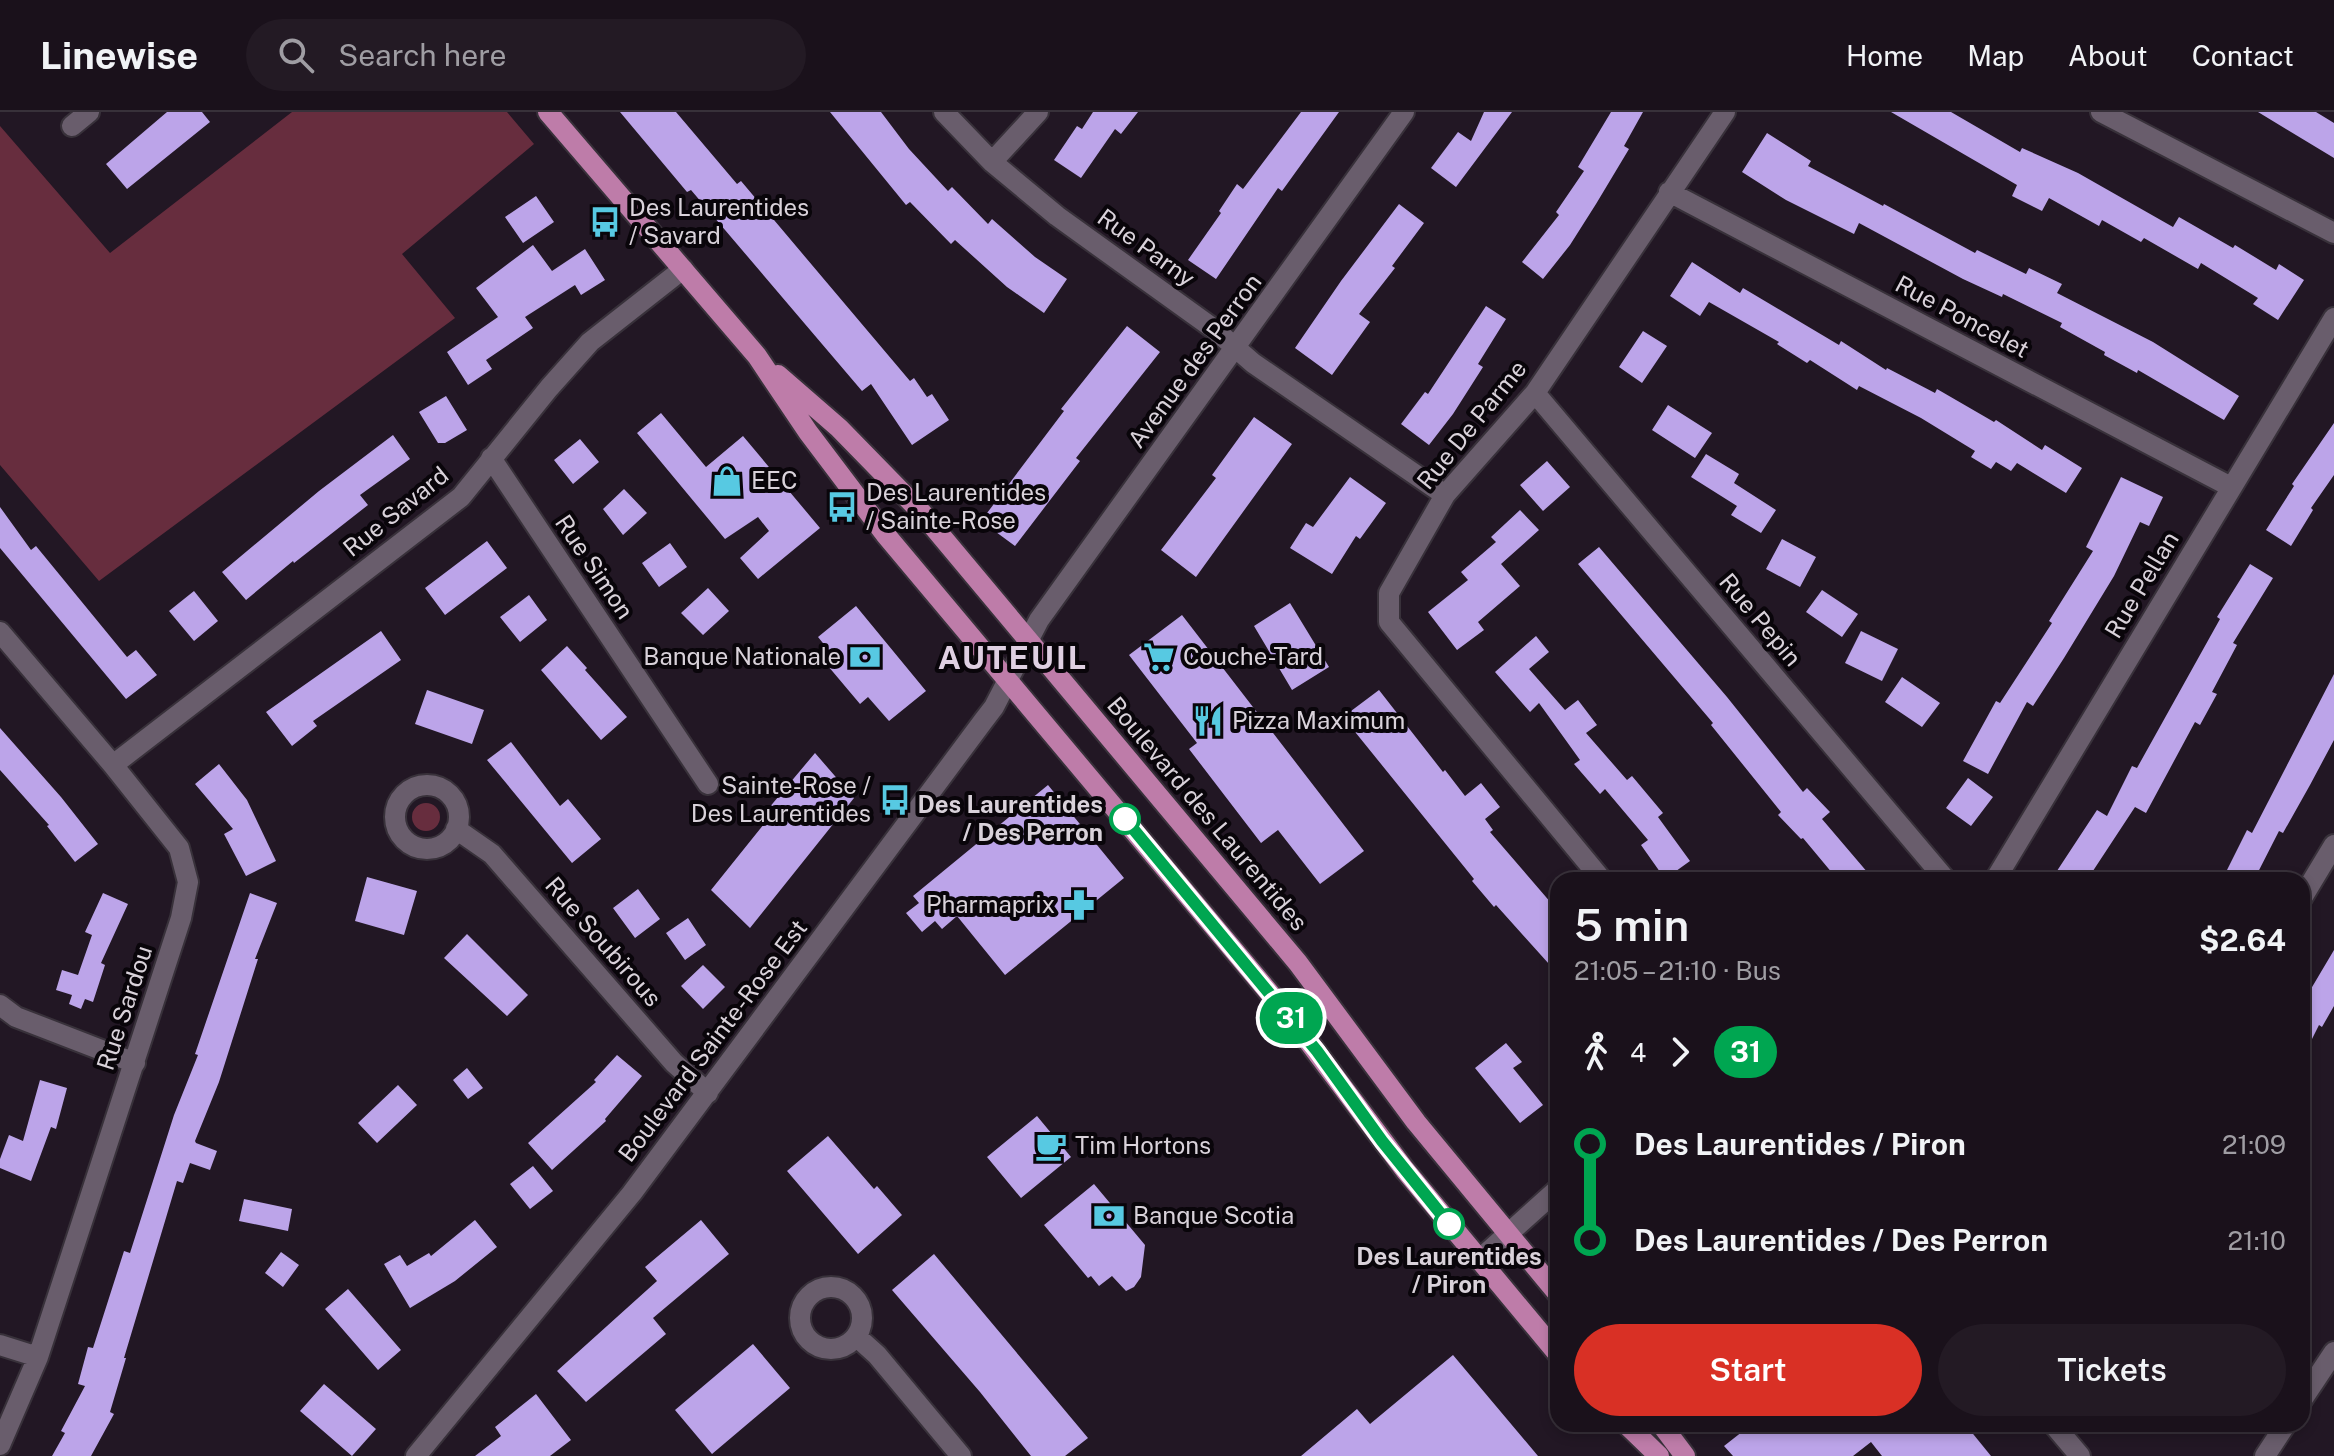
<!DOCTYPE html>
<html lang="en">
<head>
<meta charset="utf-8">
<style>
  body { margin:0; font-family:"Public Sans",sans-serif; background:#231a24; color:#f1f3f6; height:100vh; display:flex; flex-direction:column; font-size:30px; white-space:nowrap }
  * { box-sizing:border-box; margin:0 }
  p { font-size:26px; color:#9f9da3 }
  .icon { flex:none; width:44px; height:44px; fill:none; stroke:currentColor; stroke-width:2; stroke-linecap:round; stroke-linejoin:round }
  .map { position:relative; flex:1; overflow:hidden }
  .side { position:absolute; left:1550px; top:760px; width:760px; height:560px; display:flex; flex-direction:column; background:#1a111b; border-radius:24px; box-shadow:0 4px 12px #0003,0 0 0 2px #38313a }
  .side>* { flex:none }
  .badge { padding:0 16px; border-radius:26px; font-size:28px; line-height:52px }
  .map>.badge { position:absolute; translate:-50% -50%; box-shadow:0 0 0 4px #fff }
  .legs { display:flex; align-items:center; gap:12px; height:88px; padding:0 24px; font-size:26px }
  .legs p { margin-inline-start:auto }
  .headline { display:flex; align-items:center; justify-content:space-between; height:136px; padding:0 24px }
  h1 { font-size:44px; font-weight:600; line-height:60px }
  .button { display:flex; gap:16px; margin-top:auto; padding:16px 24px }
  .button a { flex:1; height:92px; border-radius:48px; background:#d93025; color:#fff; font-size:32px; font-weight:600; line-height:92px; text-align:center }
  .button a+a { background:#231a24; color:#f1f3f6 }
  ul { padding:0 24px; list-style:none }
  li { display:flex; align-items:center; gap:28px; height:96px; font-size:30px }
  li i { display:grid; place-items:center; width:12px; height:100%; margin:0 10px; background:currentColor }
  li i::after { content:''; width:20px; height:20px; margin:-10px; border:6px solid; border-radius:50%; background:#1a111b }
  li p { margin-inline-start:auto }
  li:first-child i { background:linear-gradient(#0000 50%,currentColor 0) }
  li:last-child i { background:linear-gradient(currentColor 50%,#0000 0) }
  header { display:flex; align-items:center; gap:48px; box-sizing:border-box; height:112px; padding:0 40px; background:#1a111b; border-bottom:2px solid #38313a }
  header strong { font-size:38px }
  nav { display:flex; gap:44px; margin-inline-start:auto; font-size:28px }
  .search { width:560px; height:72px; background:#231a24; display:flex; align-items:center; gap:20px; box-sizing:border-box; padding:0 28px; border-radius:44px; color:#9f9da3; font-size:30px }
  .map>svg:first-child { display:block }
</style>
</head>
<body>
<header>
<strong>Linewise</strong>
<div class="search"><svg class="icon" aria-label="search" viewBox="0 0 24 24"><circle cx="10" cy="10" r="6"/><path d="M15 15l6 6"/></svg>Search here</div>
<nav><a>Home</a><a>Map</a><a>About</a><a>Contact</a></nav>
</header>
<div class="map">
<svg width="2334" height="1344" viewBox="0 0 2334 1344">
  <rect width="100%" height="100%" fill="#221724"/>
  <path fill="#672d3e" d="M292,0H507L534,32L402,142L455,206L99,469L0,353V14L110,141Z
    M412 705a14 14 0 1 1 28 0a14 14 0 1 1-28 0Z"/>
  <path fill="#bca4e9" d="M167,0H202L210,10L127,77L106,52Z
    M620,0H676L737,72L741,69L910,269L914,266L927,285L932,282L949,308L912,333L871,272L862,279L691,78L687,80Z
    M830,0H881L909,37L948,79L952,75L988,112L992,107L1035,145L1067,167L1044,201L1007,175L955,128L951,132L910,90L906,93Z
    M1093,0H1138L1121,22L1115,17L1081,66L1054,48L1077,14L1082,17Z
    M1301,0H1339L1282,79L1278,76L1216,167L1188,148L1221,101L1219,99L1237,72L1243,77Z
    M1484,0H1512L1456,75L1431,56L1458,20L1471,29Z
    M1611,0H1643L1624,34L1629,37L1596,92L1570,133L1543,167L1522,150L1559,103L1556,100L1584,59L1578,55Z
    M1891,0H1951L2020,40L2022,36L2078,61L2173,115L2179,105L2233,136L2235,133L2276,158L2279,152L2304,168L2278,208L2253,192L2258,186L2201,151L2198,157L2144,126L2141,130L2102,108L2099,114L2049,86L2042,99L2012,84L2017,73Z
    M2258,0H2316L2334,11V46Z
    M1767,21L1811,49L1808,54L1883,94L1884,92L1975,141L1977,138L2026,162L2029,156L2062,172L2057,181L2153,230L2239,284L2224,308L2138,258L2137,261L2104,243L2105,240L2060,215L2062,211L2003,182L2002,185L1963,167L1859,111L1854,122L1786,88L1742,60Z
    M536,84L554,110L523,131L505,105Z
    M1399,92L1424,111L1392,154L1395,156L1359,202L1370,210L1332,263L1295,236L1341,169Z
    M533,133L552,159L585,137L605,168L581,183L575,173L525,205L533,216L486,248L492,257L468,273L447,240L498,205L476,176Z
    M1692,150L1740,181L1743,176L1839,233L1841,229L1886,258L1887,256L1935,281L1937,277L1994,310L1996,308L2042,338L2045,333L2082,356L2066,381L2017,351L2011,359L1996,350L1991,357L1971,345L1975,339L1921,306L1859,274L1857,278L1810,248L1807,251L1777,232L1779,230L1709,190L1700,204L1670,184Z
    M1486,194L1506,207L1478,252L1483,255L1453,302L1429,333L1401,312L1425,280L1428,282Z
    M1127,214L1160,240L1076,346L1080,349L1015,434L981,409L1064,299L1061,297Z
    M1643,219L1667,234L1642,271L1619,255Z
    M446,284L467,318L445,331H438L419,300Z
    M1668,293L1712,321L1695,346L1652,318Z
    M661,301L706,355L743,324L820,416L758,467L740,446L769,419L758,405L725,427L637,321Z
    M1254,305L1292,332L1196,465L1161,438L1216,366L1212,363Z
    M2334,311V363L2311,396L2313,398L2291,434L2266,418L2294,374L2292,372Z
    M393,323L410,347L360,383L368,393L294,451L293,449L246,488L222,460L319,379Z
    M580,327L599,350L573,372L554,348Z
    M1706,342L1739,362L1734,371L1776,398L1761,421L1731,403L1737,394L1691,365Z
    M1547,349L1570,375L1543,399L1520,373Z
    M1350,365L1386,391L1360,427L1356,424L1332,462L1290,436L1306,411L1313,415Z
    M2121,365L2163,385L2149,414L2140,410L2114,464L2064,546L2033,594L2027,590L1988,662L1963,649L1996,589L2000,591L2052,511L2049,509L2093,439L2086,435Z
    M624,377L647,401L623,423L603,397Z
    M0,395L31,438L36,434L127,545L136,538L157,563L126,587L0,436Z
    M1520,398L1539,418L1501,452L1520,474L1478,510L1484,518L1457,538L1428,500L1468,468L1461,460L1496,430L1491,425Z
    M1782,427L1816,445L1800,475L1766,457Z
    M487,429L507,456L445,503L425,476Z
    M670,431L687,455L659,475L642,451Z
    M1599,435L1727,585L1803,680L1807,676L1830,700L1822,707L1874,768H1838L1803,726L1801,727L1778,703L1781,700L1711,613L1713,611L1578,452Z
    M2250,452L2273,466L2233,531L2237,533L2212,580L2217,582L2200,613L2195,610L2146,701L2135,695L2087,768H2051L2097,698L2107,704L2132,654L2137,656L2220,507L2217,505Z
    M708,476L729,499L703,523L681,501Z
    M1822,478L1858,502L1842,525L1806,500Z
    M194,479L218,509L194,529L169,499Z
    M529,483L547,508L520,530L500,505Z
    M1290,491L1329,555L1292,578L1254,514Z
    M856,494L926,579L889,609L868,585L860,592L828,554L836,547L818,525Z
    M1182,503L1364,739L1320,772L1278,718L1261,731L1189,637L1197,631L1129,543Z
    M381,519L401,548L313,609L317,614L292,634L266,600Z
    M1861,519L1898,537L1882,569L1845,551Z
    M1536,524L1549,540L1529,557L1565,598L1578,588L1597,613L1586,621L1627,668L1632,664L1663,701L1658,705L1690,749L1665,767L1641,733L1648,728L1605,677L1600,682L1574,652L1580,648L1539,591L1530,600L1495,560Z
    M567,534L587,556L585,558L627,605L601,628L541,558Z
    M2334,562V628L2310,673L2283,721L2279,719L2254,768H2222L2247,718L2252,721Z
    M1902,565L1940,591L1922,615L1885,590Z
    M427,578L484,598L472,632L415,612Z
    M1379,578L1443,660L1445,658L1465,684L1481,671L1500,695L1485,707L1493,718L1490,720L1558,799V862L1496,793L1494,795L1472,769L1474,767L1343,605Z
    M0,616L61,685L98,732L75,750L47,714L49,713L0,658Z
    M511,630L560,694L568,687L601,727L572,751L487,648Z
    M815,641L854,686L750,816L711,778L768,707L763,703Z
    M219,652L247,688L276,749L246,764L224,722L233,717L195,672Z
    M1968,666L1993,685L1971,714L1946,696Z
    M1048,673L1124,766L1005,863L957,804L942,817L935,809L922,820L906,801L919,791L913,784Z
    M367,765L417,779L404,823L355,809Z
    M638,777L660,807L635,826L613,796Z
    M103,781L128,792L101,851L105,853L93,890L85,887L81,897L69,892L72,883L56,878L62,858L78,863L92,823L85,820Z
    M250,781L277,791L255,847H258L219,970L195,1029L196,1031L217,1039L210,1058L190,1051L183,1071L177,1069L124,1246H126L110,1300L114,1302L91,1344H52L65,1321L61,1319L85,1274L78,1272L88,1235L93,1236L124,1139L130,1141L174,1003L198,943L195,942Z
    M688,806L706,833L685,848L666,821Z
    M467,822L528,883L507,904L444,846Z
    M2334,838V894L2322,915L2319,913L2302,947V892Z
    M703,853L725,875L703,897L681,874Z
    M1506,931L1522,950L1513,956L1543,993L1520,1011L1475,956Z
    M617,943L642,964L605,1007L606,1009L552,1058L528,1031L596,970L594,968Z
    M467,956L483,976L468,987L453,968Z
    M40,968L67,976L56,1017L51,1015L31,1069L0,1056V1047L9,1023L23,1029Z
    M398,973L417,993L377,1031L358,1011Z
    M1037,1004L1071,1045L1021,1086L987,1045Z
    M828,1024L874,1077L877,1074L902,1103L858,1142L787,1059Z
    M533,1054L553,1079L530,1097L510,1072Z
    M1094,1072L1145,1133L1141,1165L1134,1175L1126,1179L1112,1164L1099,1174L1091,1164L1088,1166L1044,1113Z
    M244,1087L292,1097L288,1119L239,1109Z
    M475,1108L497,1135L455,1169L410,1196L384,1152L400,1143L407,1154L429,1141L431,1144Z
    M701,1108L729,1142L653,1206L666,1222L586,1290L557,1259L657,1169L645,1155Z
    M281,1140L299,1153L283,1175L265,1161Z
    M934,1142L1088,1326L1065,1344H1031L980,1280L892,1178Z
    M348,1177L401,1238L378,1258L325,1197Z
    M753,1232L790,1276L712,1342L675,1298Z
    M1453,1243L1538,1344H1301L1357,1297L1370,1312Z
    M324,1272L376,1317L352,1344L300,1299Z
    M536,1282L571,1328L550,1344H475L501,1324L495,1315Z
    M1752,1312H1965L1991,1344H1882L1871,1330L1853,1344H1733L1724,1334Z"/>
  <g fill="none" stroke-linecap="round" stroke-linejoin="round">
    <defs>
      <path id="minor" d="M944,0L992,50L1057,104L1214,217L1253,251L1445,383
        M2101,0L2334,121
        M72,14L89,0
        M992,50L1038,0
        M1669,80L2231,375
        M1535,281L1946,768
        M491,346L708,672
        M0,520L113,653L179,736L188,770L181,806L38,1245L0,1333
        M113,653L461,385L549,276L590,230L683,157
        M395 705a32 32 0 1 1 64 0a32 32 0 1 1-64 0Z
        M456,717L492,742L674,951L708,981
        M1602,768L1389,510V481L1445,383L1535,281L1725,0
        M1995,768L2334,206
        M2302,786L2334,733
        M0,893L16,905L135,951
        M1479,1148L1558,1077
        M800 1206a31 31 0 1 1 62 0a31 31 0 1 1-62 0Z
        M856,1224L877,1243L961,1344
        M0,1233L38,1245
        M2302,1288L2334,1240
        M2053,1312L2080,1344
        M416,1344L632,1081L984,608L994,595L1039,508L1404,0
        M2265,1344L2286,1312"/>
      <path id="major" d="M548,0L757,244L808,320L885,422L1293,909L1405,1058L1558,1242
        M778,263L839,316L922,401L1298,851L1416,1010L1558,1182
        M1626,1312L1659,1344
        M1661,1312L1685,1344"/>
    </defs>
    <use href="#minor" stroke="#38313a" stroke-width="24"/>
    <use href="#major" stroke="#38313a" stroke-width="24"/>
    <use href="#minor" stroke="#695d6c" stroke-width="20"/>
    <use href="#major" stroke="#be7ca9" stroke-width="20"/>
  </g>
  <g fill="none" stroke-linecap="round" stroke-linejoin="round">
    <defs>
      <path id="line-1" d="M1125,707L1317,939L1382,1029L1449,1112"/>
    </defs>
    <use href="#line-1" stroke="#fff" stroke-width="18"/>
    <use href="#line-1" stroke="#00a651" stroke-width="12"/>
  </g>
  <defs>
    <symbol id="bus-bare" viewBox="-9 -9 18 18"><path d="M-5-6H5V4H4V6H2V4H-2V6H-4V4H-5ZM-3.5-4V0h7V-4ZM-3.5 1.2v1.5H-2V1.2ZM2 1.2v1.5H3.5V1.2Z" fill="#57c9e2" stroke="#09050a" stroke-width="2.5" paint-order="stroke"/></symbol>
    <symbol id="shop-bare" viewBox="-9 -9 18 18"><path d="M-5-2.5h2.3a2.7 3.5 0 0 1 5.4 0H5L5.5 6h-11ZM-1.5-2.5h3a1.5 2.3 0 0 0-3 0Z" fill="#57c9e2" stroke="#09050a" stroke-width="2.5" paint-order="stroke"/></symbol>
    <symbol id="bank-bare" viewBox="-9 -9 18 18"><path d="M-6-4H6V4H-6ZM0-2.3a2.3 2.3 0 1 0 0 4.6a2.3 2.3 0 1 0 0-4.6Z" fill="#57c9e2" stroke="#09050a" stroke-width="2.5" paint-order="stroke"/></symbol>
    <symbol id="supermarket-bare" viewBox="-9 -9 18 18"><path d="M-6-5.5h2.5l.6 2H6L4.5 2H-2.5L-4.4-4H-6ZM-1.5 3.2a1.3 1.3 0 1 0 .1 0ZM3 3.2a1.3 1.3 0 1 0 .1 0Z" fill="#57c9e2" stroke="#09050a" stroke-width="2.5" paint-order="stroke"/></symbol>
    <symbol id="restaurant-bare" viewBox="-9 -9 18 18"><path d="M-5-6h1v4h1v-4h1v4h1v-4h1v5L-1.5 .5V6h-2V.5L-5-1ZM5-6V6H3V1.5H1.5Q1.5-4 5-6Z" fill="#57c9e2" stroke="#09050a" stroke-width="2.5" paint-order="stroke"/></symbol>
    <symbol id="pharmacy-bare" viewBox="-9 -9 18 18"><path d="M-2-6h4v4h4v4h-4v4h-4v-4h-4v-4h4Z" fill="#57c9e2" stroke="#09050a" stroke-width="2.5" paint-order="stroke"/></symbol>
    <symbol id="cafe-bare" viewBox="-9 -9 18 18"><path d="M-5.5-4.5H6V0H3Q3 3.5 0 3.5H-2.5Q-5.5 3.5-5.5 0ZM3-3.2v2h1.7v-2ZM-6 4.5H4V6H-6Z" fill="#57c9e2" stroke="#09050a" stroke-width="2.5" paint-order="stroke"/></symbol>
  </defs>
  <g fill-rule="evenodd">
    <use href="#bus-bare" x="583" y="88" width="44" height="44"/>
    <use href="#shop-bare" x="705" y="347" width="44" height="44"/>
    <use href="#bus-bare" x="820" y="373" width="44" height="44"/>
    <use href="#bank-bare" x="843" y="523" width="44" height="44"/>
    <use href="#supermarket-bare" x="1137" y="523" width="44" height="44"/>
    <use href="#restaurant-bare" x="1186" y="587" width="44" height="44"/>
    <use href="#bus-bare" x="873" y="666" width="44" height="44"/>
    <use href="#pharmacy-bare" x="1057" y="771" width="44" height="44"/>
    <use href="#cafe-bare" x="1029" y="1012" width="44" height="44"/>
    <use href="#bank-bare" x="1087" y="1082" width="44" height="44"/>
  </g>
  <g fill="#fff" stroke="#00a651" stroke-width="4">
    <circle cx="1125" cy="707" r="14"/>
    <circle cx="1449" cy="1112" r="14"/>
  </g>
  <g text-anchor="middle" stroke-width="8" stroke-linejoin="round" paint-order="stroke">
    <g font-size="24" fill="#d9d2da" stroke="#09050a" text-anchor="start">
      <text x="629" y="104">Des Laurentides<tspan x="629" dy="28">/ Savard</tspan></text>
      <text x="751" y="377">EEC</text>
      <text x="866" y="389">Des Laurentides<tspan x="866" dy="28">/ Sainte-Rose</tspan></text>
      <text x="841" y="553" text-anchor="end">Banque Nationale</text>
      <text x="1183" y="553">Couche-Tard</text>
      <text x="1232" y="617">Pizza Maximum</text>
      <text x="871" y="682" text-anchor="end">Sainte-Rose /<tspan x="871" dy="28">Des Laurentides</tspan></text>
      <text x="1055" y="801" text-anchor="end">Pharmaprix</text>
      <text x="1075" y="1042">Tim Hortons</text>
      <text x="1133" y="1112">Banque Scotia</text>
    </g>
    <g font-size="24" fill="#d9d2da" stroke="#09050a">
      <text transform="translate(1146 136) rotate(36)" y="8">Rue Parny</text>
      <text transform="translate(1962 205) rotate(28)" y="8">Rue Poncelet</text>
      <text transform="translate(1195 249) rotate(-54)" y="8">Avenue des Perron</text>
      <text transform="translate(1472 313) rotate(-51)" y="8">Rue De Parme</text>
      <text transform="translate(396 400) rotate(-39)" y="8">Rue Savard</text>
      <text transform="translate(594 455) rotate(56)" y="8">Rue Simon</text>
      <text transform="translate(2142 473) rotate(-59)" y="8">Rue Pellan</text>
      <text transform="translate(1760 508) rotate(50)" y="8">Rue Pepin</text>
      <text transform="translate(1207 702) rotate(50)" y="8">Boulevard des Laurentides</text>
      <text transform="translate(603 830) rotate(49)" y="8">Rue Soubirous</text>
      <text transform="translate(125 896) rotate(-72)" y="8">Rue Sardou</text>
      <text transform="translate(713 929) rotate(-53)" y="8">Boulevard Sainte-Rose Est</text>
    </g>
    <g font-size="24" font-weight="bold" fill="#d9d2da" stroke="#09050a" text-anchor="end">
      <text x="1103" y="701">Des Laurentides<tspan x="1103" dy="28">/ Des Perron</tspan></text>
      <text x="1449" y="1153" text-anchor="middle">Des Laurentides<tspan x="1449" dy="28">/ Piron</tspan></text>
    </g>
    <g font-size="32" font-weight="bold" letter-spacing="2" fill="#dfd0e2" stroke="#09050a">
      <text x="1013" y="557">AUTEUIL</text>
    </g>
  </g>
</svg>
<b class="badge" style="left:1291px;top:906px;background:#00a651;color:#fff">31</b>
<section class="side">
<div class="headline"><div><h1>5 min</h1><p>21:05 – 21:10 · Bus</p></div><b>$2.64</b></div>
<div class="legs"><svg class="icon" aria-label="walk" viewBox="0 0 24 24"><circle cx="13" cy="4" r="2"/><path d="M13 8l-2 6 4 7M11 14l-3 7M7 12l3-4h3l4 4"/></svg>4<svg class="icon" aria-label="forward" viewBox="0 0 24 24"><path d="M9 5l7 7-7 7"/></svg><b class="badge" style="background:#00a651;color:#fff">31</b></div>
<ul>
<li><i style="color:#00a651"></i><b>Des Laurentides / Piron</b><p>21:09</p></li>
<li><i style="color:#00a651"></i><b>Des Laurentides / Des Perron</b><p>21:10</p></li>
</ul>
<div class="button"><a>Start</a><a>Tickets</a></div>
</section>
</div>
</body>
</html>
